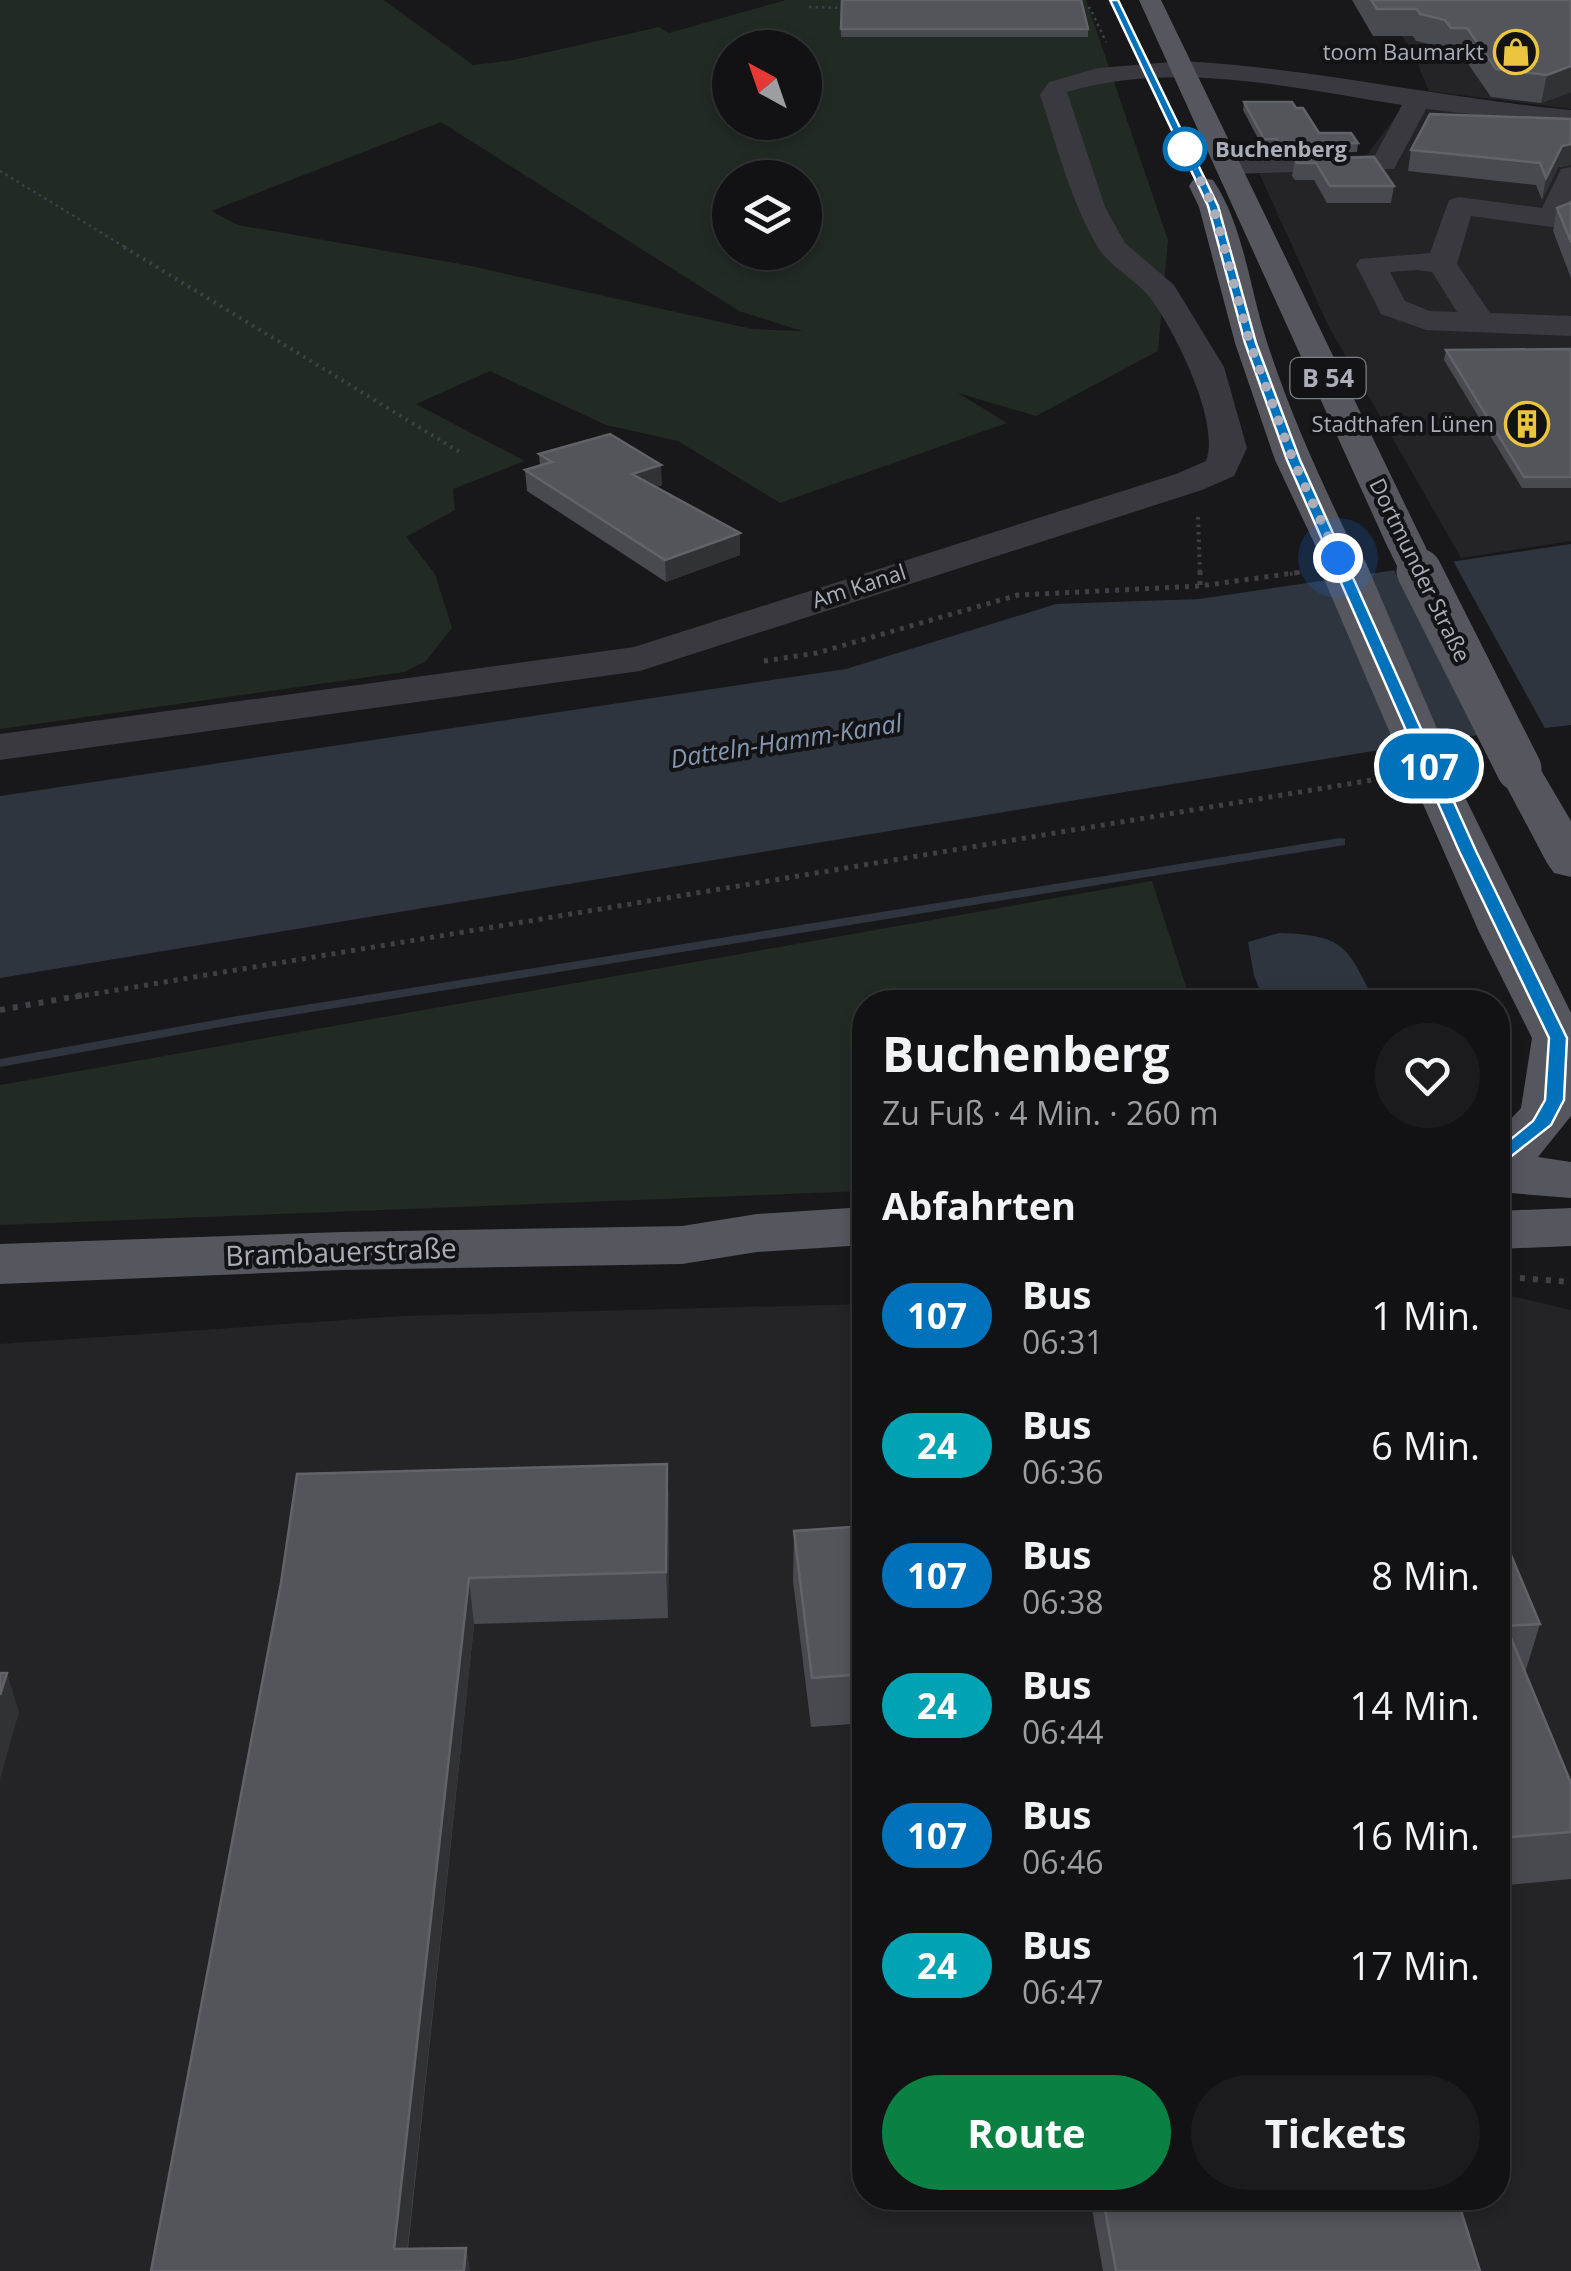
<!DOCTYPE html>
<html lang="de">
<head>
<meta charset="utf-8">
<style>
  body { margin:0; font-family:"Open Sans",sans-serif; background:#1b1b1d; color:#f1f3f6; height:100vh; display:flex; flex-direction:column; font-size:38px; white-space:nowrap }
  * { box-sizing:border-box; margin:0 }
  p { font-size:32px; color:#9c9ea0 }
  .icon { flex:none; width:55px; height:55px; fill:none; stroke:currentColor; stroke-width:2; stroke-linecap:round; stroke-linejoin:round }
  .map { position:relative; flex:1; overflow:hidden }
  .sheet { position:absolute; left:852px; top:990px; width:658px; height:1220px; display:flex; flex-direction:column; background:#121214; border-radius:40px; box-shadow:0 5px 15px #0003,0 0 0 2px #313234 }
  .sheet>* { flex:none }
  .badge { padding:0 20px; border-radius:32px; font-size:35px; line-height:65px }
  .needle { width:65px; rotate:320deg }
  .controls { position:absolute; left:712px; top:30px; display:grid; gap:20px }
  .controls a { display:grid; place-items:center; width:110px; height:110px; border-radius:50%; background:#121214; box-shadow:0 5px 15px #0003,0 0 0 2px #313234; font-size:50px }
  .you { position:absolute; width:50px; height:50px; margin:-25px; border:8px solid #fff; border-radius:50%; background:#1a73e8; box-shadow:0 0 0 15px #1a73e833 }
  .map>.badge { position:absolute; translate:-50% -50%; box-shadow:0 0 0 5px #fff }
  h2 { padding:0 30px; font-size:38px; line-height:90px }
  .round { display:grid; place-items:center; flex:none; width:105px; height:105px; border-radius:52px; background:#1b1b1d }
  .headline { display:flex; align-items:center; justify-content:space-between; height:170px; padding:0 30px }
  h1 { font-size:48px; font-weight:700; line-height:75px }
  .button { display:flex; gap:20px; margin-top:auto; padding:20px 30px }
  .button a { flex:1; height:115px; border-radius:60px; background:#0b8043; color:#fff; font-size:40px; font-weight:700; line-height:115px; text-align:center }
  .button a+a { background:#1b1b1d; color:#f1f3f6 }
  ul { padding:0; list-style:none }
  li { display:flex; align-items:center; gap:30px; height:130px; padding:0 30px }
  li div { flex:1 }
  li b { display:block; font-size:38px }
  li em { font-style:normal }
  li .badge { min-width:110px; font-weight:700; text-align:center }
  .map>svg:first-child { display:block }
</style>
</head>
<body>
<div class="map">
<svg width="1571" height="2271" viewBox="0 0 1571 2271">
  <rect width="100%" height="100%" fill="#18181a"/>
  <path fill="#242427" d="M1373,0H1571V109L1429,91L1411,48Z
    M1405,104L1571,123V541L1461,558L1328,325L1255,164H1360Z
    M1498,1293L1571,1310V2271H0V1344L402,1316L865,1304V2198H1498Z"/>
  <path fill="#222a24" fill-rule="evenodd" d="M0,0H384L473,65L513,60L659,27L669,33L786,0H1086L1168,240L1158,351L1036,416L958,393L1007,423L780,503L678,441L606,425L490,371L416,404L525,461L453,489L455,510L406,537L435,574L452,628L426,661L404,672L0,729ZM730,48H805V122H730ZM441,122L739,311L802,331L752,329L466,265L238,225L211,211ZM730,178H805V252H730Z
    M1152,881L1191,1002H865V1191L0,1225V1085Z"/>
  <path fill="#2e353e" d="M1571,544V725L1452,738L0,978V796L846,669L1056,604L1199,599Z
    M1279,933C1346,935 1347,947 1375,1002H1265L1254,976L1248,942Z"/>
  <path fill="#18181a" d="M1451,557L1547,732L1481,740L1392,566Z"/>
  <g fill="none" stroke-linecap="round" stroke-linejoin="round">
    <path fill="#2e353e" fill-rule="evenodd" d="M1340,838L1345,839V845L243,1023L0,1067V1059L243,1015Z"/>
    <path stroke="#3f4046" stroke-width="2.5" stroke-dasharray="2.5 4" stroke-linecap="butt" d="M809,7L848,8
      M1075,8H1090L1106,42
      M0,171L128,249"/>
    <path stroke="#3f4046" stroke-width="4" stroke-dasharray="2.5 5" stroke-linecap="butt" d="M124,247L463,454
      M1198,517L1200,574
      M1290,574L1301,572"/>
    <path stroke="#3f4046" stroke-width="5" stroke-dasharray="4 6" stroke-linecap="butt" d="M1200,571V586
      M764,661L817,653L1018,595L1200,586L1301,572
      M75,997L1384,778"/>
    <path stroke="#3f4046" stroke-width="6" stroke-dasharray="5 8" stroke-linecap="butt" d="M0,1010L89,994
      M1507,1277L1571,1282"/>
    <path fill="#39393f" fill-rule="evenodd" d="M1183,61C1313,68 1441,98 1571,110V126L1426,109L1394,169L1231,174L1221,172L1217,166L1221,160L1375,155L1402,105C1291,88 1179,60 1067,92L1105,207L1125,243L1174,285L1224,367L1247,448L1234,476L1202,490L640,671L0,760V734L634,647L1176,474L1206,461C1221,423 1175,331 1151,299C1136,279 1110,268 1097,246C1070,199 1057,146 1040,95L1049,82L1098,68Z
      M1571,167V208L1562,224L1552,227L1471,216L1457,264L1490,313L1571,316V336L1426,330L1381,314L1356,265L1360,259L1430,253L1449,200L1459,197L1542,208L1561,169ZM1417,270L1432,272L1457,312L1430,311L1405,301L1390,272Z"/>
    <path fill="#55565e" fill-rule="evenodd" d="M1139,0H1161L1426,548L1421,556L1407,560L1393,556L1388,548Z
      M1203,178L1213,180C1243,224 1250,289 1266,339C1290,415 1324,487 1358,558L1353,566L1339,570L1325,566L1275,460L1235,343L1199,207L1189,186L1193,180Z
      M1519,756L1535,760L1571,821V877L1554,873L1547,863L1497,769L1503,760Z
      M1435,768L1451,771L1457,781L1571,1013V1116L1538,1157L1571,1162V1198L1498,1192V1133L1521,1108L1532,1038L1479,932L1413,781L1419,771Z
      M865,1207V1245L757,1252L682,1264L341,1270L0,1284V1244L341,1232L682,1226L757,1214Z
      M1571,1208V1246L1498,1249V1211Z"/>
    <path stroke="#55565e" stroke-width="34" d="M1407,548L1420,574
      M1339,558L1346,574"/>
    <path stroke="#55565e" stroke-width="45" d="M1345,571L1435,781
      M1419,571L1519,769"/>
  </g>
  <path fill="#494a4f" d="M842,0L1088,29V37H841Z
    M1352,0H1571V92L1541,103L1491,97L1462,55H1446L1441,47L1416,41L1413,36H1373Z
    M1244,102L1296,108L1319,133L1358,143L1357,152L1280,154L1276,148H1263L1243,110Z
    M1571,119V165L1558,167L1542,200L1536,185L1408,171L1411,150Z
    M1374,157L1394,186L1391,203H1327L1314,180H1295L1292,176L1295,159Z
    M1571,201V278L1553,231L1557,208L1570,203Z
    M1571,349V488H1522L1444,360L1446,350Z
    M539,454L662,485L656,487L740,533V555L666,582L527,491L525,470L540,466Z
    M667,1464L669,1510L668,1618L474,1624L408,2249L466,2248L470,2271H151L281,1583Z
    M1498,1524L1540,1624L1525,1673L1571,1783V1879L1498,1886Z
    M865,1526V1723L811,1727L793,1581L794,1531Z
    M1090,2198H1457L1480,2271H1103Z"/>
  <path fill="#313235" d="M1571,66V92L1541,103L1547,75Z
    M1571,144V165L1558,167L1542,200L1546,178L1562,146Z
    M661,465L662,485L633,494L632,474Z
    M740,533V555L666,582L665,560Z
    M667,1464L669,1510L668,1618L666,1572Z
    M469,1578L474,1624L405,2271L394,2249Z
    M7,1673L19,1712L0,1779V1695Z
    M466,2248L470,2271H464Z"/>
  <path fill="#54555a" stroke="#626369" stroke-width="2.5" d="M842,0H1081L1088,29H841Z
    M1371,0H1571V66L1547,75L1496,69L1467,28H1451L1445,20L1420,14L1417,9H1377Z
    M1244,102H1292L1296,108H1303L1319,133H1351L1358,143L1281,146L1277,139H1264Z
    M1430,114L1571,119V144L1562,146L1546,178L1540,163L1411,150Z
    M1374,157L1394,186H1330L1316,163H1297L1295,159Z
    M1571,201V242L1557,208L1570,203Z
    M1571,349V477H1524L1446,350Z
    M610,434L661,465L632,474L740,533L665,560L525,470L552,462L539,454Z
    M667,1464L666,1572L469,1578L394,2249L466,2248L464,2271H151L281,1583L297,1474Z
    M1498,1524L1540,1624L1506,1626L1571,1783V1832L1498,1838Z
    M865,1526V1674L812,1678L794,1531Z
    M0,1673H7L0,1695Z
    M1103,2198H1457L1480,2271H1116Z"/>
  <path fill="#0072bc" stroke="#fff" stroke-width="2.5" d="M1110,0H1118L1218,206L1256,343L1300,460L1476,851L1567,1038L1564,1100L1551,1125L1504,1162H1491L1488,1158L1533,1121L1545,1100L1549,1038L1459,851L1287,460L1245,343L1208,206Z"/>
  <g fill="none" stroke-linecap="round" stroke-linejoin="round">
    <path stroke="#abaeb9" stroke-width="10" stroke-dasharray="0 18" d="M1185,149L1213,206L1250,343L1293,460L1338,558"/>
  </g>
  <defs>
    <symbol id="shop-ring" viewBox="-11 -11 22 22"><circle r="9.5" fill="#131315" stroke="#ebc53f" stroke-width="1.5"/><path d="M-5-2.5h2.3a2.7 3.5 0 0 1 5.4 0H5L5.5 6h-11ZM-1.5-2.5h3a1.5 2.3 0 0 0-3 0Z" fill="#ebc53f"/></symbol>
    <symbol id="building-ring" viewBox="-11 -11 22 22"><circle r="9.5" fill="#131315" stroke="#ebc53f" stroke-width="1.5"/><path d="M-4-6H4V6H1V3H-1V6H-4ZM-2.5-4.3h1.7v1.8h-1.7ZM.8-4.3h1.7v1.8H.8ZM-2.5-1h1.7V.8h-1.7ZM.8-1h1.7V.8H.8Z" fill="#ebc53f"/></symbol>
  </defs>
  <g fill-rule="evenodd">
    <use href="#shop-ring" x="1491" y="27" width="50" height="50"/>
    <use href="#building-ring" x="1502" y="399" width="50" height="50"/>
  </g>
  <circle fill="#fff" stroke="#0072bc" stroke-width="5" cx="1185" cy="149" r="20"/>
  <g text-anchor="middle" stroke-width="8" stroke-linejoin="round" paint-order="stroke">
    <g font-size="22" fill="#abaeb9" stroke="#131315" text-anchor="end">
      <text x="1484" y="60">toom Baumarkt</text>
      <text x="1494" y="432">Stadthafen Lünen</text>
    </g>
    <g font-size="22" font-weight="bold" fill="#abaeb9" stroke="#131315" text-anchor="start">
      <text x="1215" y="157">Buchenberg</text>
    </g>
    <g font-size="22" fill="#abaeb9" stroke="#131315">
      <text transform="translate(1420 570) rotate(64)" y="8">Dortmunder Straße</text>
      <text transform="translate(859 586) rotate(-18)" y="8">Am Kanal</text>
    </g>
    <rect fill="#131315" stroke="#7d8088" stroke-width="2.5" x="1290.5" y="358" width="75" height="40" rx="8"/>
    <g font-size="25" font-weight="bold" fill="#abaeb9">
      <text x="1328" y="387">B 54</text>
    </g>
    <g font-size="25" font-style="italic" fill="#8497b2" stroke="#131315">
      <text transform="translate(786 741) rotate(-9)" y="9">Datteln-Hamm-Kanal</text>
    </g>
    <g font-size="28" fill="#abaeb9" stroke="#131315">
      <text transform="translate(341 1252) rotate(-2)" y="10">Brambauerstraße</text>
    </g>
  </g>
</svg>
<div class="controls">
<a><svg class="needle" viewBox="-14 -14 28 28"><path d="M0-13l5 13h-10z" fill="#e53935"/><path d="M0 13l5-13h-10z" fill="#9c9ea0"/></svg></a>
<a><svg class="icon" aria-label="layers" viewBox="0 0 24 24"><path d="M12 4l9 5-9 5-9-5zM3 14l9 5 9-5"/></svg></a>
</div>
<div class="you" style="left:1338px;top:558px"></div>
<b class="badge" style="left:1429px;top:766px;background:#0072bc;color:#fff">107</b>
<section class="sheet">
<div class="headline"><div><h1>Buchenberg</h1><p>Zu Fuß · 4 Min. · 260 m</p></div><a class="round"><svg class="icon" aria-label="heart" viewBox="0 0 24 24"><path d="M12 20l-8-8c-3-5 5-10 8-4 3-6 11-1 8 4z"/></svg></a></div>
<h2>Abfahrten</h2>
<ul>
<li><span class="badge" style="background:#0072bc;color:#fff">107</span><div><b>Bus</b><p>06:31</p></div><em>1 Min.</em></li>
<li><span class="badge" style="background:#00a3b4;color:#fff">24</span><div><b>Bus</b><p>06:36</p></div><em>6 Min.</em></li>
<li><span class="badge" style="background:#0072bc;color:#fff">107</span><div><b>Bus</b><p>06:38</p></div><em>8 Min.</em></li>
<li><span class="badge" style="background:#00a3b4;color:#fff">24</span><div><b>Bus</b><p>06:44</p></div><em>14 Min.</em></li>
<li><span class="badge" style="background:#0072bc;color:#fff">107</span><div><b>Bus</b><p>06:46</p></div><em>16 Min.</em></li>
<li><span class="badge" style="background:#00a3b4;color:#fff">24</span><div><b>Bus</b><p>06:47</p></div><em>17 Min.</em></li>
</ul>
<div class="button"><a>Route</a><a>Tickets</a></div>
</section>
</div>
</body>
</html>
